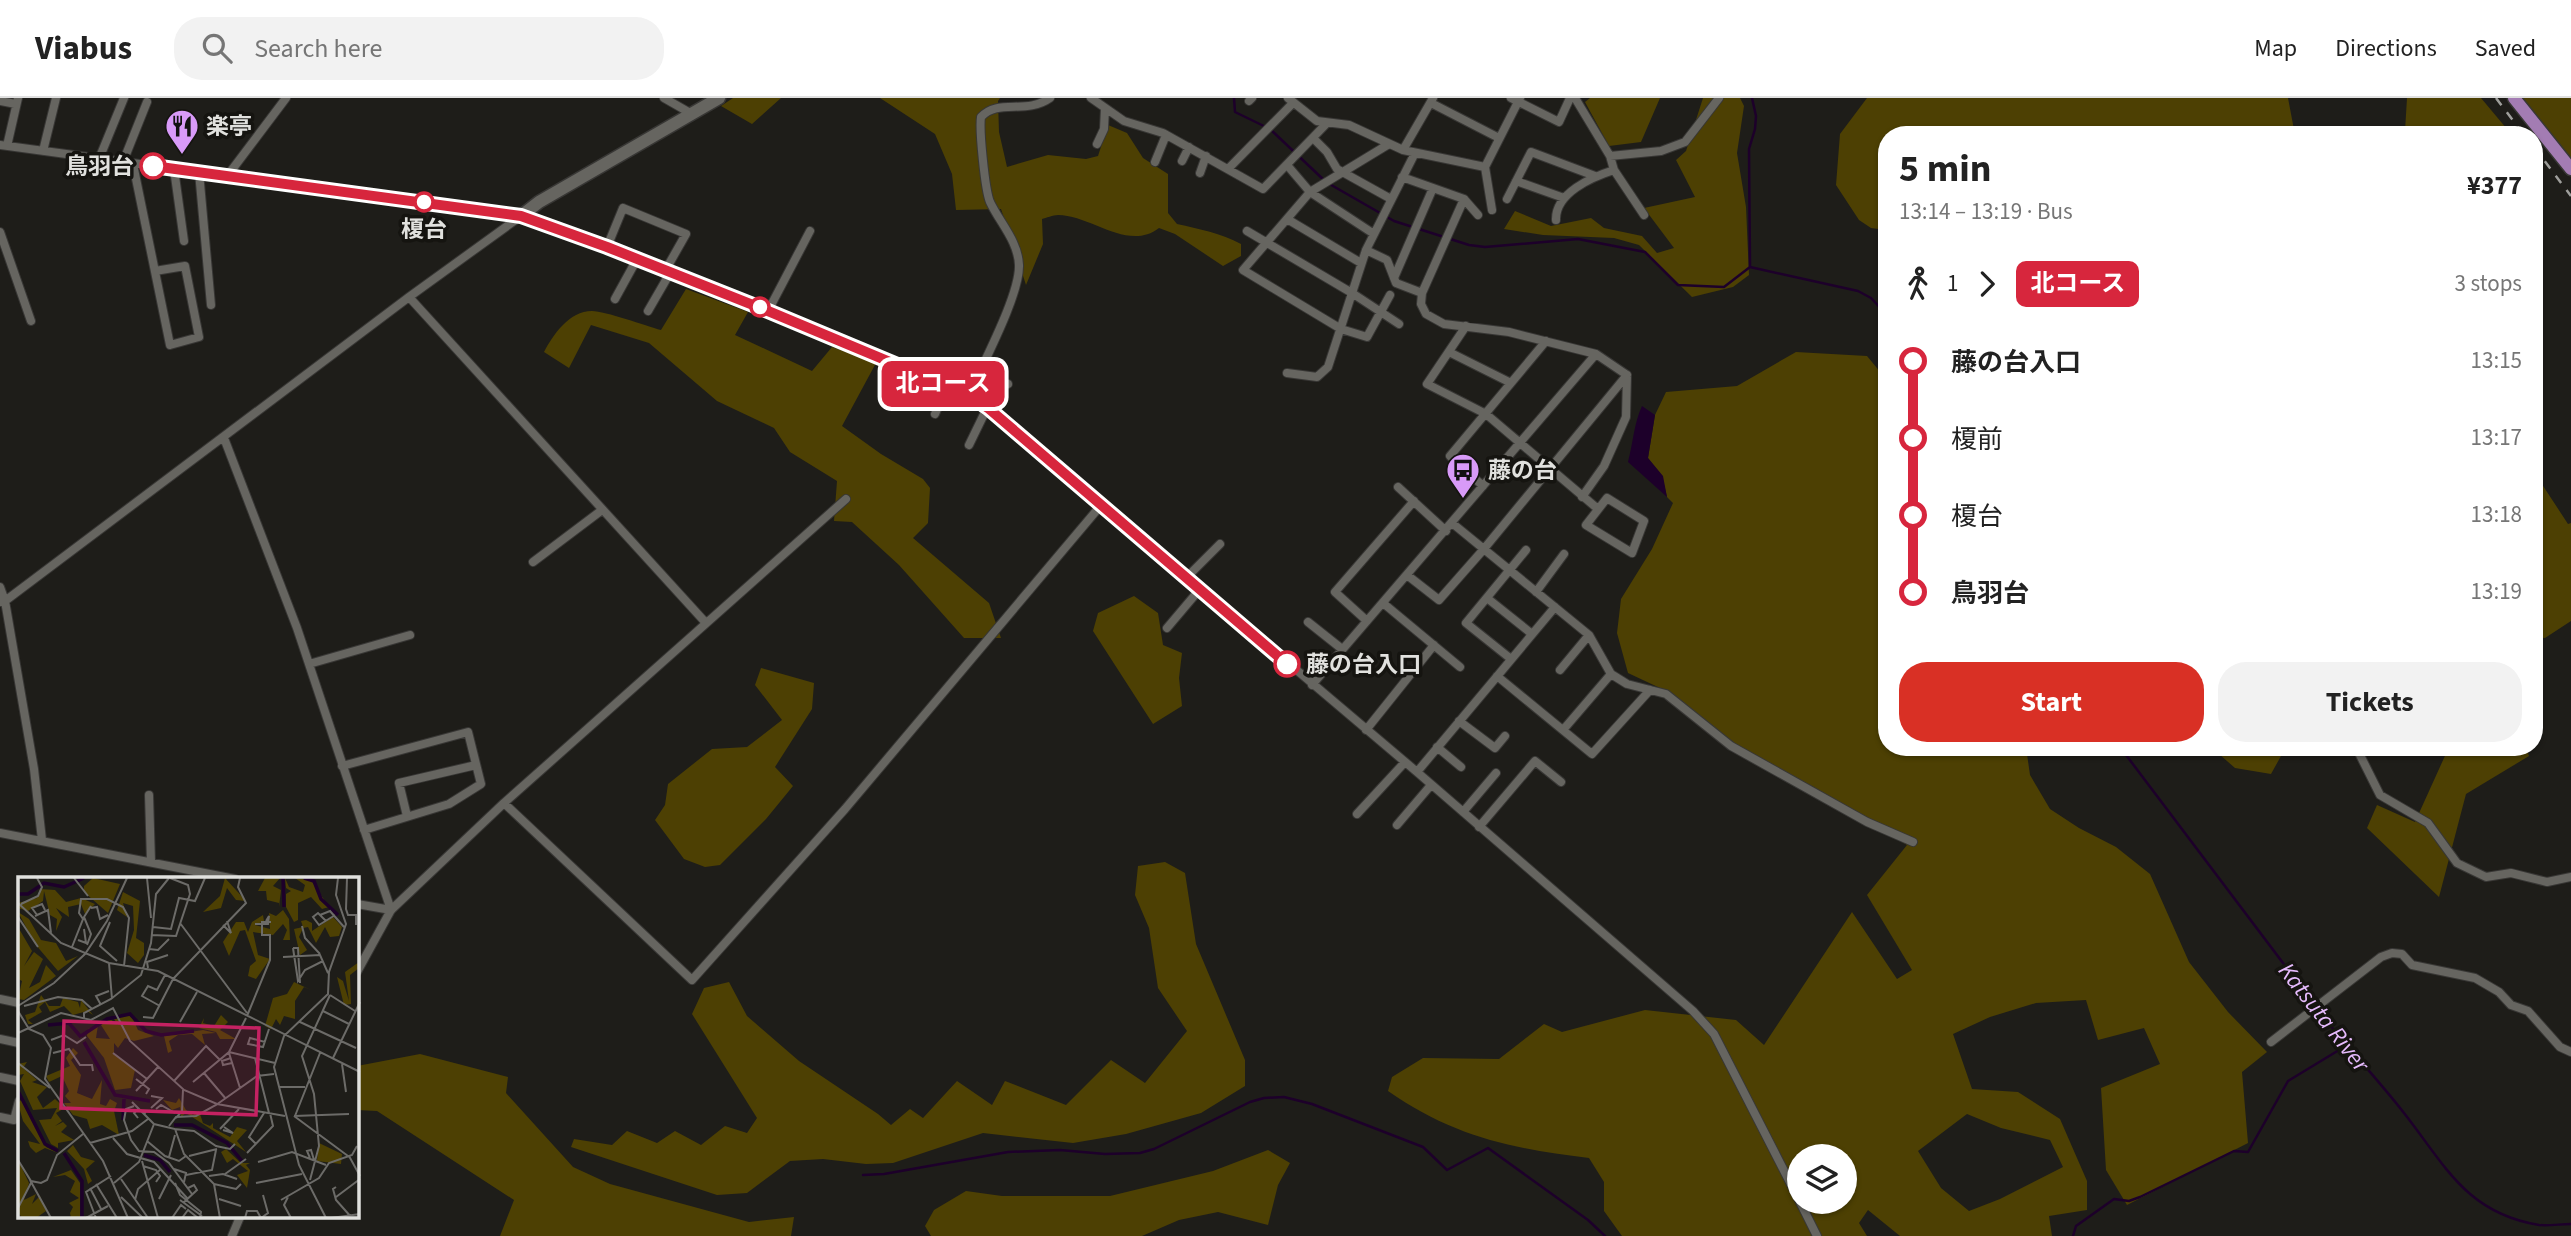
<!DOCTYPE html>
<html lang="en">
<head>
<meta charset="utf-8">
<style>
  body { margin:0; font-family:"Source Sans 3","Noto Sans JP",sans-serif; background:#f2f2f2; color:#222; height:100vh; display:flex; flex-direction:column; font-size:26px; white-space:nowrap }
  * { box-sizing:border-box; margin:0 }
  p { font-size:23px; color:#767676 }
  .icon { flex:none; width:38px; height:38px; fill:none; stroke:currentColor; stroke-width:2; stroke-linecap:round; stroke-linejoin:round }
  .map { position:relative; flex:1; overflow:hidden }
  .drawer { position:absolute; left:1878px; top:28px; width:665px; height:630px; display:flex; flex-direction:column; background:#fff; border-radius:28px; box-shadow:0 2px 5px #0004 }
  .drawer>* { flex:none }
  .badge { padding:0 14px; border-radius:10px; font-size:24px; line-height:46px }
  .tools { position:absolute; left:1787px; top:1046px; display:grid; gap:14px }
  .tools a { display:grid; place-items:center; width:70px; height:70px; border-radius:50%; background:#fff; box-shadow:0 2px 5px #0004; font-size:35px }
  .map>.badge { position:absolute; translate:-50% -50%; box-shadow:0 0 0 4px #fff }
  .legs { display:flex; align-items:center; gap:10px; height:77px; padding:0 21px; font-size:23px }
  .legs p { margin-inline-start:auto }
  .summary { display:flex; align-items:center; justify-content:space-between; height:119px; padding:0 21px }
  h1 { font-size:38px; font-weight:700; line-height:52px }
  .primary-button { display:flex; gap:14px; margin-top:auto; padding:14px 21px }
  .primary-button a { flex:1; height:80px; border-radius:28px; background:#d93025; color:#fff; font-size:28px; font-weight:700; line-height:80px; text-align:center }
  .primary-button a+a { background:#f2f2f2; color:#222 }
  ul { padding:0 21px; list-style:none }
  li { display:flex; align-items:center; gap:24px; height:77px; font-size:26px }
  li i { display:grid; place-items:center; width:10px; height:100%; margin:0 9px; background:currentColor }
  li i::after { content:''; width:18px; height:18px; margin:-9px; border:5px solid; border-radius:50%; background:#fff }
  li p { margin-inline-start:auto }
  li:first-child i { background:linear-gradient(#0000 50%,currentColor 0) }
  li:last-child i { background:linear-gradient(currentColor 50%,#0000 0) }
  header { display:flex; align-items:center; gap:42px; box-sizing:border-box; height:98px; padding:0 35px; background:#fff; border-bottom:2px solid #e0e0e0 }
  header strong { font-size:33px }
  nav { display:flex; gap:38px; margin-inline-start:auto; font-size:24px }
  .search { width:490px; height:63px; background:#f2f2f2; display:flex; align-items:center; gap:18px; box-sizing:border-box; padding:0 24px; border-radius:28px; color:#767676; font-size:26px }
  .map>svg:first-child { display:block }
</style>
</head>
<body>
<header>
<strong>Viabus</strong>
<div class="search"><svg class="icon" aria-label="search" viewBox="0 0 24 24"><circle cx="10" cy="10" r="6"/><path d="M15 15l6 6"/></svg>Search here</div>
<nav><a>Map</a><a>Directions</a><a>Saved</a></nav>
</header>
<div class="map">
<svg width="2571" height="1138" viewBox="0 0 2571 1138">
  <rect width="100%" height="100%" fill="#1e1d19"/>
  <path fill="#4d4003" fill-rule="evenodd" d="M733,0H781L752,26L721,8Z
    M880,0H1000L998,3L999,34L1007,69L1048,57L1086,61L1098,58L1108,27L1127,35L1143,60L1168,76V115L1177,126C1199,131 1221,135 1241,146V158L1223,168L1175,136L1159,130C1128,154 1091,117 1058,117C1053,117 1046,120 1042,121L1043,146L1026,187L1001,111L956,112L952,76L935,36Z
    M1590,0H1660L1641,44L1609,48L1585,4Z
    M1703,0H1740L1744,8L1737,55L1746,109L1749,177L1733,189L1692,199L1639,147L1614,140L1543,137L1504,131L1515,113L1551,128L1591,120L1604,130L1642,138L1657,155L1674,150L1644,110L1695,99L1676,62L1686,53Z
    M1867,0H2288L2295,37H1886V132L1871,130L1859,122L1836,87L1840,36Z
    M2407,0H2481L2512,37H2468L2457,30L2454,37H2377L2405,33Z
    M2523,0H2571V62Z
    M686,191L748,214L735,237L812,273L832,249L876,265L842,328L881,356L923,381L930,390L928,425L913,440L989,505L1001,540H964L899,467L852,424L834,423L837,383L790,354L774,330L717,303L649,245L591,227L569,270L544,254C553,237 569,213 592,213C605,213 646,228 661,232Z
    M1796,254L1867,258L1886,281V649H2026L2030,677L2050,711L2079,730L2116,749L2150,776L2189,864L2228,914L2267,954L2242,974L2248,1045L2127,1107L2106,1072L2101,990L2160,966L2144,930L2098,942L2086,902L2036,905L1990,919L1953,936L1972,991L2018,994L2060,1021L2087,1083V1112L2049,1118L2052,1138H1900L1868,1112L1859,1125L1867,1138H1622L1604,1113V1084L1589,1060C1512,1051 1452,1038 1388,993L1392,979L1423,960L1499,961L1544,926L1562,934L1645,912L1736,922L1764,947L1852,814L1897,881L1912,872L1867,797L1907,747L1735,646L1660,590L1628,575L1617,535L1621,501L1652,451L1673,405L1667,399L1662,378L1648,360L1655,317L1666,294L1737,288ZM1967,1016L2001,1030L2050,1042L2063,1069L2000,1101L1969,1113L1941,1090L1918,1053ZM1799,1059H1844V1104H1799Z
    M2534,374L2568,426L2571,425V523L2545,540L2534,539Z
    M1134,498L1158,515L1163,547L1182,555L1179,580L1182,608L1153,626L1093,533L1098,515Z
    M761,570L814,585L812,611L775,669L793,688L766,721L720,767L705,769L684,761L655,722L665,707L668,686L712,651L747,649L782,622L755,587Z
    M2211,649H2286L2271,676L2235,670Z
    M2449,649H2526L2529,658L2466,696L2439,799L2367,730L2377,707L2415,724Z
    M1165,764L1185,775L1196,846L1245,962V988L1201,1015L1126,1036L1073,1045L983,1035L893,1065L866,1066L823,1061L790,1063L747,1095L717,1097L571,1049L574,1041L612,1047L627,1033L657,1045L675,1033L701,1047L725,1028L747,1035L757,1020L692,916L704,890L729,884L747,918L799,963L878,1016L891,1027L910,1011L923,1020L957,983L992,1007L1005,983L1066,1007L1111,962L1145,985L1187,933L1158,890L1149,830L1135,797L1138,768Z
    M420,956L508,979L506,995L573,1069L610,1086L749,1124L794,1119L791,1138H500L514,1102L377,1013L357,1012V968Z
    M1268,1052L1290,1065L1278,1087L1268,1127L1218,1114L1179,1122L1142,1138H931L925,1128L934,1112L966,1093L1002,1098H1110L1213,1073Z"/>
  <path fill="#1d002a" d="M1642,308L1655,317L1648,360L1663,378L1667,399L1628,364C1633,345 1634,325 1642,308Z"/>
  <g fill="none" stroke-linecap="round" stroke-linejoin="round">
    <path stroke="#1d002a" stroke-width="2.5" d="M1234,0L1235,14L1270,31L1326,84L1394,123L1469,147L1485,149L1578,141L1645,154L1678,187L1724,189L1750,169
      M1750,169L1749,51L1755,31L1756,18L1752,0
      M1750,169L1858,193L1871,200L1886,216
      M2120,649L2314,906
      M2318,912C2345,947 2376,979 2404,1015C2445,1067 2466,1115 2539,1127C2549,1128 2561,1126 2571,1126
      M863,1077L884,1076L1008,1054L1060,1052L1105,1056L1140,1055L1154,1051L1250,1004L1264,1000L1284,999L1312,1006L1423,1049L1447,1072L1488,1050L1588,1122L1605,1138
      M2073,1138L2076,1128L2114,1101L2129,1103L2140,1099L2234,1053L2248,1054L2288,983L2344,949"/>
    <defs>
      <path id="street" d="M664,0L692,16
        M1091,0L1124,23L1163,35L1263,91L1327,25
        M1288,0L1317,23L1349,27L1403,52L1485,69
        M1511,0L1559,24L1570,0
        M1575,0L1610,58L1614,72L1644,117
        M0,3L16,6
        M1249,3L1252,0
        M1431,5L1499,40
        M1313,40L1327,54L1337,71L1391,101
        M1097,46L1104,31L1105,10
        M1389,46L1310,94L1243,172L1341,231L1367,239L1390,197
        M0,47L521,118L607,149L768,213L969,297L987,310L1417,674L1693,913L1714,936L1799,1102
        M7,48L18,0
        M1403,52L1433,0
        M43,53L56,0
        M1610,58L1661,53L1685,44L1719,0
        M99,61L124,0
        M1182,63L1189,49
        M123,64L147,4
        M1155,64L1166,37
        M133,66L170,247L199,239L185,168L155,173
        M1287,67L1310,94L1374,136
        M174,71L184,143
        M1228,71L1293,5
        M199,74L211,207
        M1200,75L1206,58
        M228,77L286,0
        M1402,79L1464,101L1478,117
        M1516,83L1564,100
        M1464,101L1422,195L1421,206L1426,216L1444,226L1509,234L1596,256L1627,277
        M1507,101L1531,54L1595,78
        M1492,112L1485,69L1520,0
        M1287,121L1361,165
        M1556,122C1555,95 1592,79 1614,72
        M1247,133L1352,195L1399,226
        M0,134L31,223
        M607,149L623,110L686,136L665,173
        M1366,152L1387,162L1396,185L1422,195
        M1394,180L1433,90
        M409,199L706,525
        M615,201L637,161
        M648,213L670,175
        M768,213L810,133
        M1466,228L1427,286L1486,316L1598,411
        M1449,254L1511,285
        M1287,275L1317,279L1328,269L1366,152L1415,55
        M969,297C982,267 1020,197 1019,167C1018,143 1000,125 990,104C985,92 979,32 981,19C998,0 1026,17 1050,0
        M974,300L992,288L1008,286
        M935,316L947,288
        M224,340L297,530L391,812
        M969,347L987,310
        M1483,388L1450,358L1546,243
        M1398,389L1446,433
        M1582,399L1604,368L1626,319L1627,277
        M1607,400L1644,423L1632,455L1586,427Z
        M1452,425L1589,537L1611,576L1627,586L1666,596L1731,648L1867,724L1913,744
        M533,464L602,412
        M1407,477L1439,502L1483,452L1627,277
        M1187,479L1220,446
        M0,489L5,503L34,671L42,742
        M1536,494L1564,456
        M1487,500L1532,536
        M0,504L5,503L409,199L521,118
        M1383,505L1460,569
        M1367,523L1335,494L1414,403
        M1308,524L1342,551
        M1167,530L1200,491
        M1511,561L1466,525L1526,452
        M309,566L410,537
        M1560,572L1589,537
        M1497,578L1592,656L1650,592
        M1312,587L1596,256
        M1459,623L1495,650L1505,638
        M1366,632L1434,547
        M1563,632L1611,576
        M1437,649L1461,669
        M2356,649L2380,697L2428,725L2457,765L2486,779L2511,775L2547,784L2571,779
        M342,668L468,634L481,686L449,706L364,732
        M1417,674L1555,509
        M149,697L151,764
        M504,705L692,882L845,711L1102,406
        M1463,714L1496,675
        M1357,716L1405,664
        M407,718L399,685L476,667
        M1397,727L1431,687
        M1479,729L1535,663L1561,684
        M0,735L235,781
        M357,806L391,812
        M357,874L391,812L504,705L846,401
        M0,901L19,905
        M0,941L19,945
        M2271,944L2381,859L2392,855L2402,856L2412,867L2475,880L2499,894L2511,907L2528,913L2560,949L2571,954
        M0,979L19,983
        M0,1019L14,1022L19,1003
        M1800,1104L1817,1138
        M232,1138L240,1119"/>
      <path id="secondary" d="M521,118L539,104L719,0"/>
      <path id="primary" d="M2514,0L2571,71"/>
    </defs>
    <use href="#street" stroke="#383735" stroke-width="10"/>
    <use href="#secondary" stroke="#383735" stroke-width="15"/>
    <use href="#primary" stroke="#383735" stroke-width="15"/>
    <use href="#street" stroke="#666560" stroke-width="8"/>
    <use href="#secondary" stroke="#666560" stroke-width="12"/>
    <use href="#primary" stroke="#a37cb3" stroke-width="12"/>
    <path stroke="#9f9f9c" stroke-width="2.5" stroke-dasharray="9 9" stroke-linecap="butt" d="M2496,0L2524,37
      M2534,49L2571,98"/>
  </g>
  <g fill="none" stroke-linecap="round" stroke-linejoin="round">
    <defs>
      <path id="line-1" d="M153,68L521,118L607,149L768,213L969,297L988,310L1287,566"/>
    </defs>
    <use href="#line-1" stroke="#fff" stroke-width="16"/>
    <use href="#line-1" stroke="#d7263d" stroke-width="10"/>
  </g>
  <defs>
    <symbol id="restaurant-pin" viewBox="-11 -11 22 30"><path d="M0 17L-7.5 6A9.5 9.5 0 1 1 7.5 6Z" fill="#d89af8" stroke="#151410"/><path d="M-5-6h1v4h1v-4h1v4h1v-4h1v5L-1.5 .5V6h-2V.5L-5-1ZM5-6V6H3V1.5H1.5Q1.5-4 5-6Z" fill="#111"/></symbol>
    <symbol id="bus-pin" viewBox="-11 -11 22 30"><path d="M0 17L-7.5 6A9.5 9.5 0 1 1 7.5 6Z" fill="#d89af8" stroke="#151410"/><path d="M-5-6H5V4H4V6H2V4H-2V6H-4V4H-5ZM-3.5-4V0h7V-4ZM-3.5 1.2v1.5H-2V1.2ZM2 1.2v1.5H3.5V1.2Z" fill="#111"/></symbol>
  </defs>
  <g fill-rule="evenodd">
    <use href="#restaurant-pin" x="163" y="9" width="38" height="52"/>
    <use href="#bus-pin" x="1444" y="353" width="38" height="52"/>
  </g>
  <g fill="#fff" stroke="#d7263d" stroke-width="3.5">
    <circle cx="153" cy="68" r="12"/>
    <circle cx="424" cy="104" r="9"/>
    <circle cx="760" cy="209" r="9"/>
    <circle cx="1287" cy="566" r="12"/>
  </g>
  <g text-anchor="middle" stroke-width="7" stroke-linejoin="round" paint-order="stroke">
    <g font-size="23" font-weight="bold" fill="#e1e1de" stroke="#151410" text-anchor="start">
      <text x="206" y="36">楽亭</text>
      <text x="1488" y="380">藤の台</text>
    </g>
    <g font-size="23" font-weight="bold" fill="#e1e1de" stroke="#151410" text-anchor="end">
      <text x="134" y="76">鳥羽台</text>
      <text x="424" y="139" text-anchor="middle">榎台</text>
      <text x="1306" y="574" text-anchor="start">藤の台入口</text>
    </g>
    <g font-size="24" font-style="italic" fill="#e6bbfd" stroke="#151410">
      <text transform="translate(2324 919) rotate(52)" y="8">Katsuta River</text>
    </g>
  </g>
  <g transform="translate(18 779)">
    <rect width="341" height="341" fill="#1e1d19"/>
    <path d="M75,1L102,7L90,36L66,15V9ZM207,1L228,24L218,23L209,11L203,31L185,35L202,19ZM247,1H262L255,9L263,13L261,30V26L249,23L248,14H240ZM267,1L271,10L285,15L287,8L277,1L293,3L311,30L304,32L293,20L280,26V43L276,45L268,30V17L273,14L268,11ZM22,12L37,13L48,25L63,21L77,27L67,37L63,27L50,30L51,40L38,31L44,40L38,54L39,42L32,38L26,14L25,24L10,34L0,31V26L19,21ZM105,15L122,24L118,61L126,66V78L120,86L109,76L116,53L115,29L105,26L109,40L99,33ZM265,33L271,42L272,63H265L269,53L265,47L255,58L235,55L240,78L252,82L238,102L230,99L232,89L238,84L227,53L222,54L211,79L205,65L218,45H226L230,55L234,45L245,38L246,44L237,48L252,52L251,36L258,39ZM0,35L11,42L23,63L38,66L48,84L60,79L40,94L17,67ZM315,40L324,50L321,59L312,60L307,50L298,66L290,50L285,51L281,60L289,73L282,78L276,52L285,50L283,44L288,43L294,46V54ZM0,50L14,74L6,89L16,75L25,82L11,111L22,105L28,88L38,99L6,123L0,122L4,104L0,102ZM341,85V91L332,98L333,127L326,128L319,100L325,104L331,124L327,95ZM276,105L293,113L286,110L277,124V142L266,139L262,148L258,142L253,152L247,149L255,121L269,117ZM23,118L31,129H42L45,121L60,125L62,131L63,123L75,138L69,134L55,138L46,129L32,135L27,125L21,130L24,135L10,143L15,147H10L7,138L17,135ZM112,136L120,153L136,159L116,164L107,161L100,171L96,166V176L117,193L113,211L97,213L86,181L69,159L70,152L80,148L78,161L92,162L83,148L91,141L100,148L94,139ZM203,138L210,145L202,153L218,162H202L198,155L181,151L186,141L185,146L196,149ZM185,153L198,156L184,157L187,168L174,157L160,158L151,164L154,174L150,176L146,159ZM55,171L60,176L53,183L63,198L59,216L74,222L84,203L82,227L88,229L92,222L99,226L96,234L101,258L84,248L72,252L69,242L55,238L46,226H53L47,219L51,214L44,199L31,205L28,199L52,189L48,181ZM9,185L5,191L19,203L14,205L29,210L19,220L21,224L25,231L37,222L47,231L38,236L44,244L37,249L45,245L49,249L43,255L56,263L40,266V271L33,267L21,243L33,242L39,231L15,233L2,204L6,197L0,198V187ZM5,221L28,270L40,276L27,271L18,276L12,270L10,264L22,267L5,244L0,226ZM161,221L168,233L175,238L181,234L185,246L192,249L195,246V251L212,260L219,250L229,253L219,264L228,275L168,236L163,240L162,230L154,233L145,223L158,226ZM301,266L324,277L323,287L299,284ZM55,268L63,280L77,284L68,292L74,304L70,307L66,292L49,274ZM208,272L223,286H232L228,288L232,293L229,311L219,298L230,294L215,282L209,286L203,275ZM0,283L11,306L6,323L18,317L14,327L22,319L28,334L18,341H4L0,335ZM53,293L62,306V341H53L52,336L55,330L51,326L61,321L52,315L57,304L47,298L35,300Z" fill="#4d4003"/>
    <path fill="none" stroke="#1d002a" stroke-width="3.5" d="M265,1L266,30M286,1L296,4L303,22L320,38M0,17H10L26,6L46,10L66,1M30,148L51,146L63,160M63,159L89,142L112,137L128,154L143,158L176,154M66,165L97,218L132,224M0,214L27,267L40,274M105,243L106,222M156,248H174L209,266L224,284M46,276L64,304V341M126,278L142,283L152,295"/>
    <path fill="none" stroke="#6c6b68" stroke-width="2" d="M56,1L70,19M129,1L133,41M329,1L328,32L330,38H338V48M0,26L43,66L91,86L140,94L342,195M3,27L20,19L24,10L19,1M73,31L79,30L82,42L90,38M19,38L14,31L24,27L27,33M302,38L312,34L326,50M17,39L30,33L33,56M0,40L20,70M308,44L300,36L295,40L301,48L314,40L317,38M92,45L82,69L99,84M162,46L229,136M237,47H250L251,39L248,44M205,48L213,56L209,44M284,49L287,61L302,77M135,50L153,52L161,21L177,24L187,1M133,58L158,59L172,17L170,8L152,1M252,58H244V45H253M60,63L68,66L66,52M69,68L73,57L66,40L73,29M54,70L65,42L61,36L63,22H89L105,30L111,41L106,89M275,71L280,104L287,93L305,84M275,71H280L282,106M131,72L140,73L151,62M265,80L302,78L310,96M91,86L94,122M130,91L129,85L150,78M155,102L228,26L220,10L222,1M312,118L337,134M83,128L78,119L91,114M0,129L36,106L67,77L89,44L109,1M6,129L40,120L64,123L74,132M142,129L124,119L130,109L139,113L147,98M0,134L11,152L25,158L33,171L27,202L85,284L110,341M305,134L331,147M229,139L252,83V57M125,140L135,141L155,102M66,142V136L93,122L123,98L133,66L138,17L151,1M162,145L179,115M282,145L338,171M0,156L43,136L73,143L95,131L112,164L166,213L199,227L267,239M33,163L46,158L59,166L68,160M247,165L232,161L230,167L245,170L251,152M211,175L257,186M35,176L51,172L62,188H74L75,194M95,176L129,202M211,176L222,211M213,181L204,184L205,188L214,186M237,181L251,236M315,181L342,125M0,186L32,211M324,187L328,215M186,196L208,222M118,202L131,212L128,217M156,204L188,169L202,183M175,205L211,175L228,141M261,210H287M118,214L140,190M114,225L136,247L157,252L166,277L196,307L202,341M116,229L108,232L106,243L113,263L121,274L136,275L151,286L174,317M133,231L144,221L133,219M138,232L143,228L157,236M276,239L330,279M276,239L331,237M277,239L302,176M120,241L116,236L120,232L128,236M158,241L164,234L165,213M151,249L158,240L178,239L198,228L239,199L256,197M156,252L176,254L198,269L212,272L217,267M202,252L221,232M205,253L215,256L206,250M95,261L109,277L136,285L169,321M129,264L147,279L161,284L168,279M72,266L114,254L130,242M238,267L231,260L246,236M229,276L255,249L252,236M171,279L199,272M331,279L342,299M151,280L157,258M292,281L289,274L293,273L296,283M0,283L13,304L23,306L29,303L39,278L65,257M124,284L140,341M240,285L274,275L308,288M125,289L138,293L142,299L138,305M156,292L168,296L166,305M207,297L228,282M168,298L194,293L198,273M191,299L205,297L219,302M103,302L130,341M12,303L33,341M292,303L301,269L296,217L284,179L312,118M96,306L121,285L136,247M157,306L162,318L183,335L182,341M238,306L284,297M78,307L99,341M196,307L218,312L223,307M318,310L315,312L318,323L334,341M72,311L83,332M103,320L125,341M270,320L266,328L273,341M318,320L342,302M141,322L153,298M201,322L223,329M117,323L120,312L143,292M162,323L184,339M263,323L301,301L311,286L334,278L339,269M165,326L179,313L176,308L170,311M0,331L14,304M68,341L90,329M78,341L68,315L93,299M154,341L163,328L168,332M164,341L170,333L180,341M227,341L229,334H239L243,341M243,341L250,336L245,318M308,341L281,288L256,190L266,159L310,117L311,95L328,47L318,18L320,1M313,341L342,337"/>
    <path fill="#c42262" fill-opacity="0.15" stroke="#c42262" stroke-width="3.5" d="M46,144L241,151L238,238L43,231Z"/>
    <rect width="341" height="341" fill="none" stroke="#e1e1de" stroke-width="3.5"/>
  </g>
</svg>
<div class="tools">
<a><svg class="icon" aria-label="layers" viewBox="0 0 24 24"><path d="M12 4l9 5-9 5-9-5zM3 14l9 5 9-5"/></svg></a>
</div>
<b class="badge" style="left:943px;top:286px;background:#d7263d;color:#fff">北コース</b>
<section class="drawer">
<div class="summary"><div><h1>5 min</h1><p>13:14 – 13:19 · Bus</p></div><b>¥377</b></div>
<div class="legs"><svg class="icon" aria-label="walk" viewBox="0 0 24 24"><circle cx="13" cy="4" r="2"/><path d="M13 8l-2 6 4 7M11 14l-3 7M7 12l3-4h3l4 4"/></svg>1<svg class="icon" aria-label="forward" viewBox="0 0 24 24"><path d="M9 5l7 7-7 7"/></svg><b class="badge" style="background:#d7263d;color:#fff">北コース</b><p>3 stops</p></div>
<ul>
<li><i style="color:#d7263d"></i><b>藤の台入口</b><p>13:15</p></li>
<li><i style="color:#d7263d"></i><span>榎前</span><p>13:17</p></li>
<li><i style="color:#d7263d"></i><span>榎台</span><p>13:18</p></li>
<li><i style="color:#d7263d"></i><b>鳥羽台</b><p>13:19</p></li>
</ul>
<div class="primary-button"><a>Start</a><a>Tickets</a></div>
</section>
</div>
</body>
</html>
